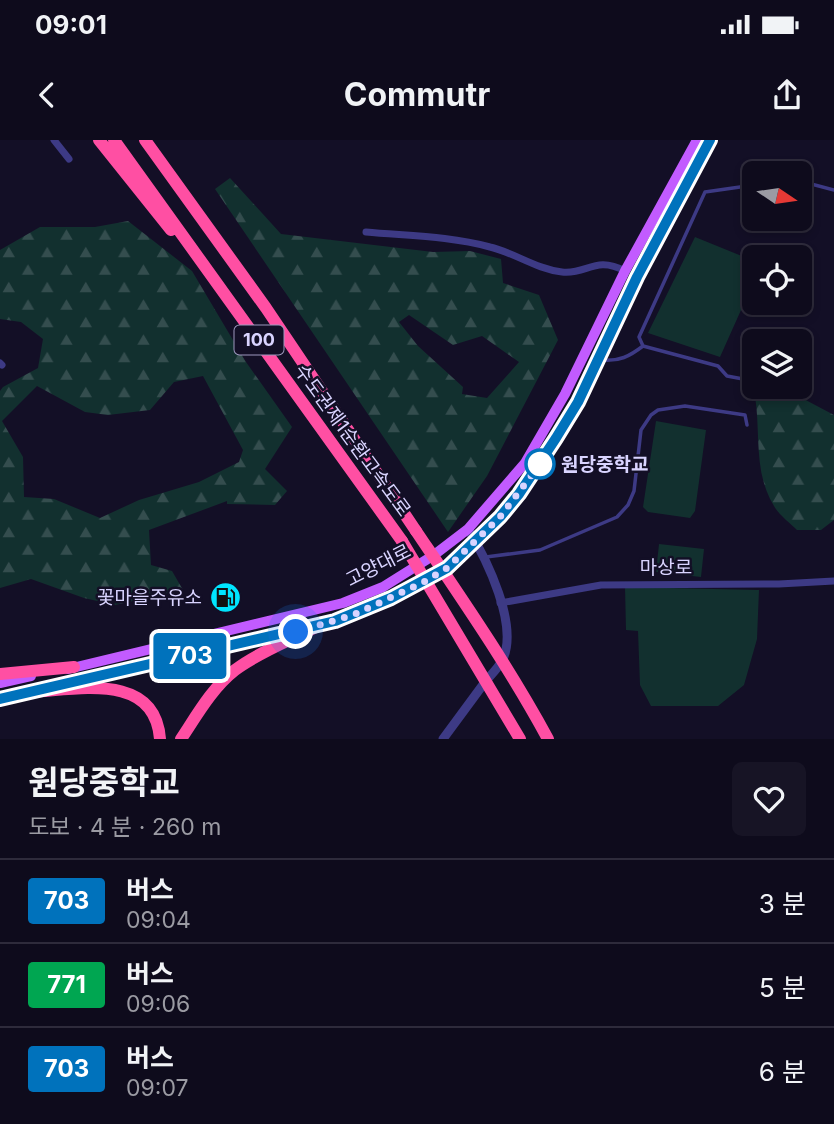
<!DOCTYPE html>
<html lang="ko">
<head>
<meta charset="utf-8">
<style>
  body { margin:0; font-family:Inter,"Noto Sans KR",sans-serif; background:#171425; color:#f1f3f6; height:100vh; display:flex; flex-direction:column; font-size:26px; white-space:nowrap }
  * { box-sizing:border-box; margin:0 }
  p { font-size:23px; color:#9b9ba3 }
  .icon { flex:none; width:38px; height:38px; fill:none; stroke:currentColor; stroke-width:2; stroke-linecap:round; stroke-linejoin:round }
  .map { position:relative; height:599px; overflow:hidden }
  .drawer { display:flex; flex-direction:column; background:#0e0b1c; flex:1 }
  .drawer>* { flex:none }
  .badge { padding:0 14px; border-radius:5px; font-size:24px; line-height:46px }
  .needle { width:46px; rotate:103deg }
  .fabs { position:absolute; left:742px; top:21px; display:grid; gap:14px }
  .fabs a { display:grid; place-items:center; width:70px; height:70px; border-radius:10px; background:#0e0b1c; box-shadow:0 4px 10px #0003,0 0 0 2px #2e2b3b; font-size:35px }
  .you { position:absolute; width:35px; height:35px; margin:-18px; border:5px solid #fff; border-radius:50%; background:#1a73e8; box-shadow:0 0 0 10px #1a73e833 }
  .map>.badge { position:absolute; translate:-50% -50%; box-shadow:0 0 0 4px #fff }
  .round { display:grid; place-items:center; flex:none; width:74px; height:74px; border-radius:10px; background:#171425 }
  .overview { display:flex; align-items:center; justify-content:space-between; height:119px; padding:0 28px }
  h1 { font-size:33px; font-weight:700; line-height:52px }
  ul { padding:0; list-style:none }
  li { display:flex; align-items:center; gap:21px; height:84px; padding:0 28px; border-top:2px solid #2e2b3b }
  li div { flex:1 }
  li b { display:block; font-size:26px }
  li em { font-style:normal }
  li .badge { min-width:77px; font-weight:700; text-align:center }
  .status { display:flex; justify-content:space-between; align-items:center; height:49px; padding:0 35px; background:#0e0b1c; direction:ltr }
  .status svg { height:19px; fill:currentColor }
  header { display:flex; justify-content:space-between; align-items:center; height:91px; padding:0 28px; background:#0e0b1c; font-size:32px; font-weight:700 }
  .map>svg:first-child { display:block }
</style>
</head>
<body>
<div class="status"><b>09:01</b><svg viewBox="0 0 49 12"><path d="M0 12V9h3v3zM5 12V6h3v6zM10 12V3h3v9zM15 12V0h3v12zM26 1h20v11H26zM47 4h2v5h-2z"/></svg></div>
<header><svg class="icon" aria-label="back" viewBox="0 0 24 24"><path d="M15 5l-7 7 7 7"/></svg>Commutr<svg class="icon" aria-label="share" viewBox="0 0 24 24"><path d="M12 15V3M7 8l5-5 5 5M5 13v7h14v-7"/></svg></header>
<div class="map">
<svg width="834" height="599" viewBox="0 0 834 599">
  <defs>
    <pattern id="forest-firs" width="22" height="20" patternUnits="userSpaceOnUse" patternTransform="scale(1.75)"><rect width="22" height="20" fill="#12302f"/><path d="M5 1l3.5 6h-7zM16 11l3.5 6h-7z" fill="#344d4e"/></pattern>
  </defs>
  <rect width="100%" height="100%" fill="#130f26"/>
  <path fill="url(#forest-firs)" fill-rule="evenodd" d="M230,38L281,94L433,112L470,111L501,119L503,143L539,155L558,200L487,336L448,392L215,49ZM409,175L453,205L482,196L519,222L487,258L462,254L463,247L418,206L399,182Z
    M128,81L192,131L246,222L292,287L265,329L287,351L275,365L227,364V361L149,390L151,425L172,431L183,450L115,465L84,458L31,439L0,448V251L3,247L38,228L43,199L21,182L0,179V110L40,87H95ZM203,236L243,310L239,322L199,342L139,360L100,378L54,359L24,357L23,317L2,281L37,246L85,272L108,275L150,270L174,242Z
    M781,247L834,275V380L821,390H797C790,383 779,375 774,366C753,332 761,293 755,256L764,249Z"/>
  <path fill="#12302f" d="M695,97L754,121V141L720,217L648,193Z
    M656,281L706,290L695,371L690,378L648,372L643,367Z
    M659,404L704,409L701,437L656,432Z
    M625,447L759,450L757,499L744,545L718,566H651L640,545L638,491L626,490Z"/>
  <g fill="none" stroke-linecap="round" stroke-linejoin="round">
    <path stroke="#3d3a85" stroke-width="3.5" d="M800,41L834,50
      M643,206L639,197L705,52L754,45
      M643,206L718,226L727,236L743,239L754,216
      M601,220C619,222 630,216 643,206
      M486,417L540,410L617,377L628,365L634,351L641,290L651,275L658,270L685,266L745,275L747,285"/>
    <path stroke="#3d3a85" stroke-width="7" d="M54,0L69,19
      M366,92C408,96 449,96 490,107C515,113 536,129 562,132C587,135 595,115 625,131
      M0,223L2,225
      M500,463L601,445L779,444L834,441"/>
    <path stroke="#3d3a85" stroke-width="9" d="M443,599C457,580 471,561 485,542C490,536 498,528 502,521C520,486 486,418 468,389"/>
    <path stroke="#c25bff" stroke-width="10" d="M68,529L343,463L383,447L434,415L468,389L525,323L565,254L625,131L697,0
      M0,543L31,536
      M61,545L335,481L391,458L447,428L500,377L519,354L557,298L578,262L637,137L710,0
      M0,559L38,550"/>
    <path stroke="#ff4fa3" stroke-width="12" d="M99,0L171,90
      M114,0L402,401
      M145,0L266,168L416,391
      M0,534L74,527
      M30,552C76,550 155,531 160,599
      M181,599C197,575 212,548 235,530C259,512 291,500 318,486"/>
    <path stroke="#ff4fa3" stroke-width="12" d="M416,391C462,459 509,527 548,599
      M402,401L520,599"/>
  </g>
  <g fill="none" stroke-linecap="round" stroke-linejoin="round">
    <defs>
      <path id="line" d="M0,559L335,481L391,458L447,428L500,377L519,354L556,298L578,262L637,137L710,0"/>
    </defs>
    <use href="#line" stroke="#fff" stroke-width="16"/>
    <use href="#line" stroke="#0072bc" stroke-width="10"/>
    <path stroke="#d9d4ff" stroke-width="7" stroke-dasharray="0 12.6" d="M296,492L353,475L422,443L447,428L500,377L540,324"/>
  </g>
  <defs>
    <symbol id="fuel-disc" viewBox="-11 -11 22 22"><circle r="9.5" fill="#00e5ff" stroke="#130f26"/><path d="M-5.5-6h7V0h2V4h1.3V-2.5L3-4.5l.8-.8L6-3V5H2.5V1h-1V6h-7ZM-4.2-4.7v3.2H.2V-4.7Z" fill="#111"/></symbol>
  </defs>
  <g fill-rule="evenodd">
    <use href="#fuel-disc" x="208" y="440" width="35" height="35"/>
  </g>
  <circle fill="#fff" stroke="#0072bc" stroke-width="3.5" cx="540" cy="324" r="14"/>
  <g text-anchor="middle" stroke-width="5" stroke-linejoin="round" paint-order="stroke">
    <rect fill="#130f26" stroke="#9e99be" stroke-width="2" x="234.5" y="185.5" width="49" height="29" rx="5"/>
    <g font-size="18" font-weight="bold" fill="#d9d4ff">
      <text x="259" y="206">100</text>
    </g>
    <g font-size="19" fill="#d9d4ff" stroke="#130f26">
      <text transform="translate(353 300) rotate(54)" y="7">수도권제1순환고속도로</text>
      <text transform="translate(378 425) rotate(-27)" y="7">고양대로</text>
      <text x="666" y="434">마상로</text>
    </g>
    <g font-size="19" font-weight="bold" fill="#d9d4ff" stroke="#130f26" text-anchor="start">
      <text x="561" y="331">원당중학교</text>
    </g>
    <g font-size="19" fill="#d9d4ff" stroke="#130f26" text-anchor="end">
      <text x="202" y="464">꽃마을주유소</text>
    </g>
  </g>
</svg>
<div class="fabs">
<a><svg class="needle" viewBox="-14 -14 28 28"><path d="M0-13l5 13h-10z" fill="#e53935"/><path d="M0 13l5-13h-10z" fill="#9b9ba3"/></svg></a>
<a><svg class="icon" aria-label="locate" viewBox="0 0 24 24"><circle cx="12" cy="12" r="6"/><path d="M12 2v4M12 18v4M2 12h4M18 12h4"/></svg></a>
<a><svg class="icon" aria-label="layers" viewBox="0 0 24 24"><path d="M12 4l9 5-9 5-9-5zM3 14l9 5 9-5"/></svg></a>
</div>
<div class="you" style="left:296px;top:492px"></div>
<b class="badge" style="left:190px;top:516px;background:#0072bc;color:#fff">703</b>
</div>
<section class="drawer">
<div class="overview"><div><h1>원당중학교</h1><p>도보 · 4 분 · 260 m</p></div><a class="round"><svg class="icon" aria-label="heart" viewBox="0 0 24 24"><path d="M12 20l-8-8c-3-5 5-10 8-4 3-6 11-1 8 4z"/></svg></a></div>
<ul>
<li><span class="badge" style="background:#0072bc;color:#fff">703</span><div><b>버스</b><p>09:04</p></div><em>3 분</em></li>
<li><span class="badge" style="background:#00a651;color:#fff">771</span><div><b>버스</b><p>09:06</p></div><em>5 분</em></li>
<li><span class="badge" style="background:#0072bc;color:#fff">703</span><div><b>버스</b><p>09:07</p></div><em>6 분</em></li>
</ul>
</section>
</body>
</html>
